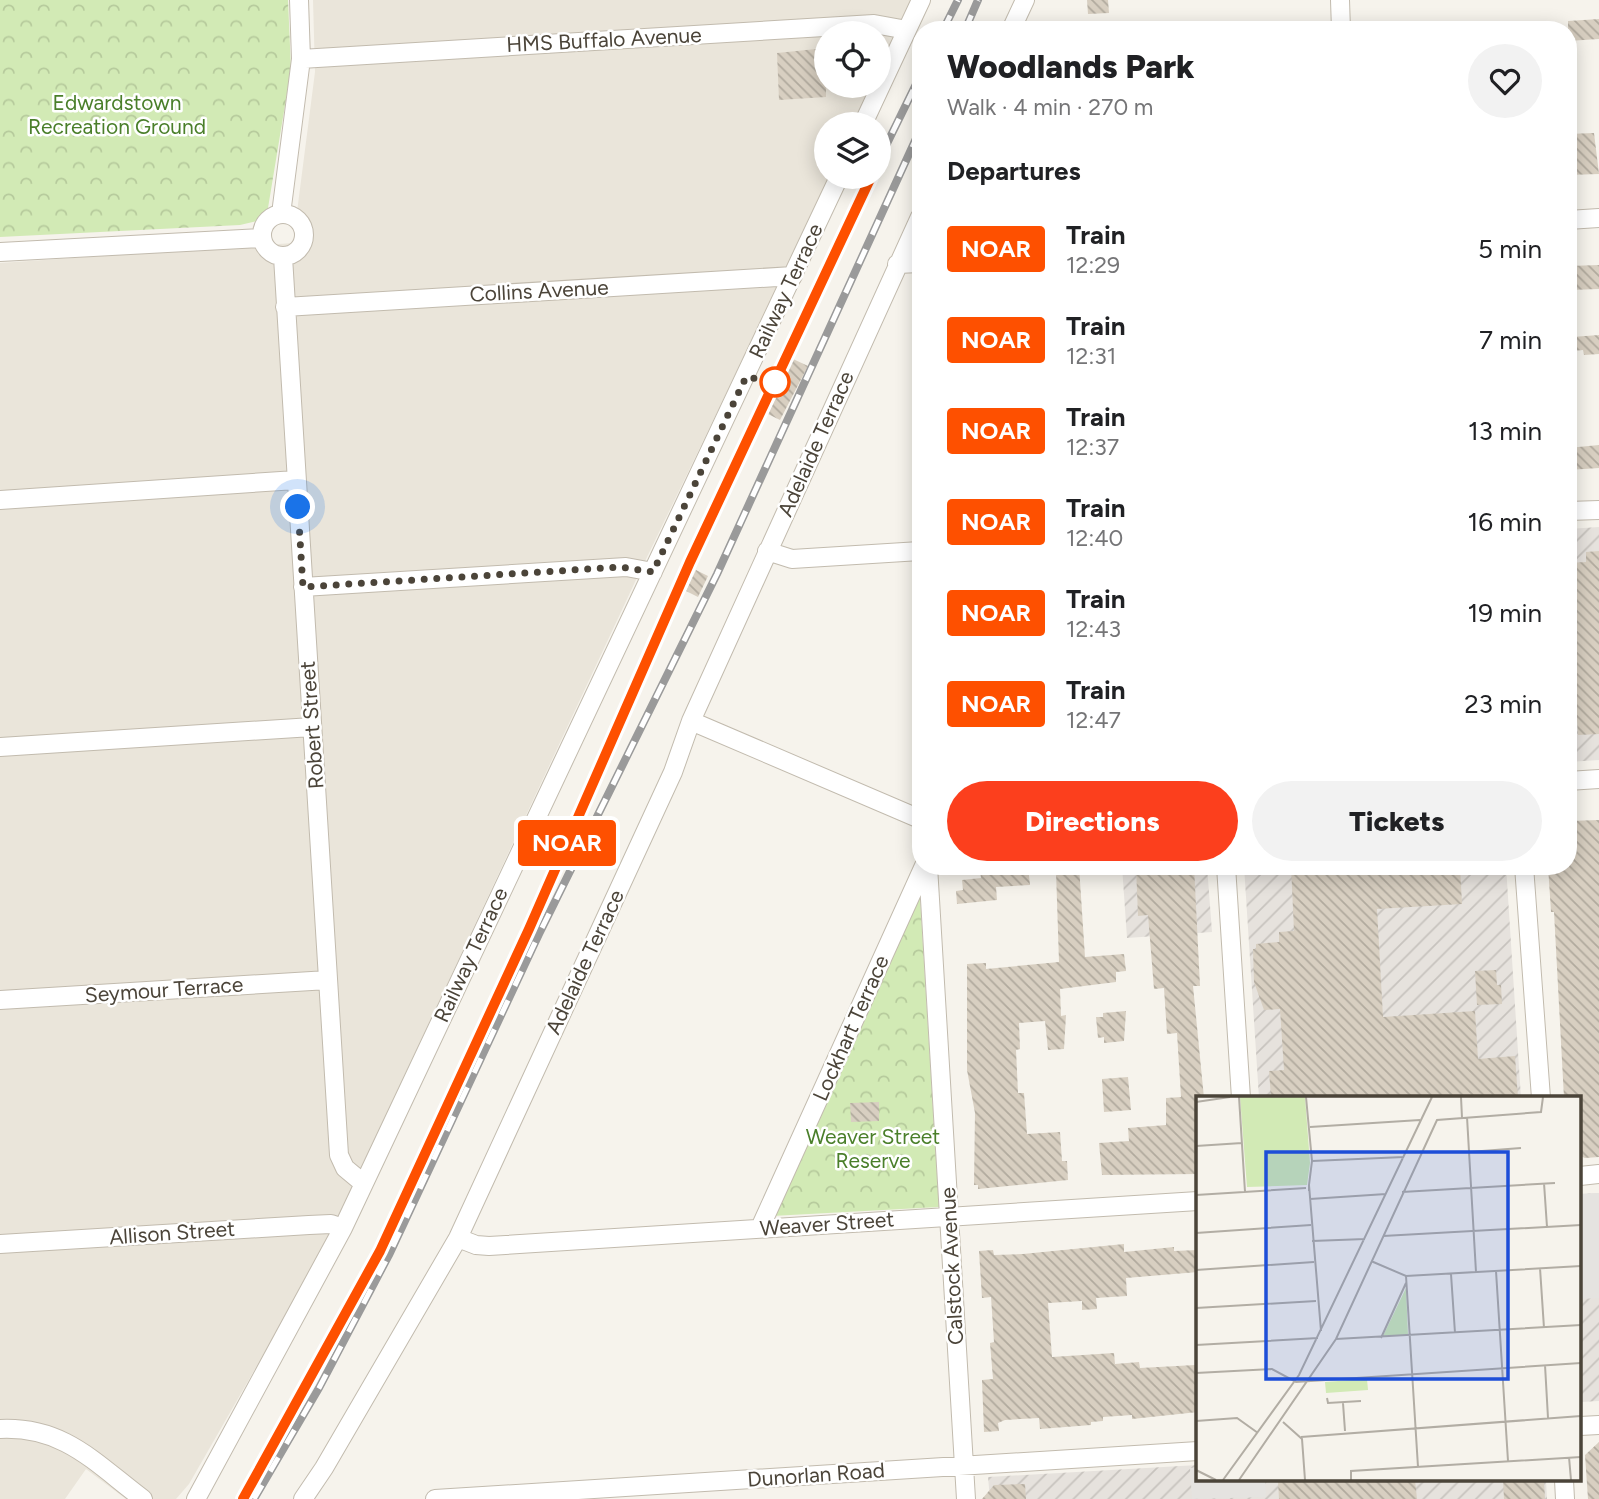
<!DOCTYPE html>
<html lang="en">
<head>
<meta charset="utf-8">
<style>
  body { margin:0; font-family:Figtree,sans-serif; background:#f2f2f2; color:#202124; height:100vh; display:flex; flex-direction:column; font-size:26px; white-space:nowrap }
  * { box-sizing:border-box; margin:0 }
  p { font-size:23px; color:#757577 }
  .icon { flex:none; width:38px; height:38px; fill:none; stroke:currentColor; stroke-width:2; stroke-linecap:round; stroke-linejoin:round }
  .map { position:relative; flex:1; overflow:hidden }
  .details { position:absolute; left:912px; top:21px; width:665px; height:854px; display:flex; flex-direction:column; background:#fff; border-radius:28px; box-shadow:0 4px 18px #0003 }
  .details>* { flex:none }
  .badge { padding:0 14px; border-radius:5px; font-size:24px; line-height:46px }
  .tools { position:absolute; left:814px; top:21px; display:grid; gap:14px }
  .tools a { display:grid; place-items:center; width:77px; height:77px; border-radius:50%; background:#fff; box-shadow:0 4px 18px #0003; font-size:35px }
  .you { position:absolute; width:35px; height:35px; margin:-18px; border:5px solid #fff; border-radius:50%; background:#1a73e8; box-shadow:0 0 0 10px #1a73e833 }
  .map>.badge { position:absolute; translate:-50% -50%; box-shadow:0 0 0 4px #fff }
  h2 { padding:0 35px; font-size:26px; line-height:63px }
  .round { display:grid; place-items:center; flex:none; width:74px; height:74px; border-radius:37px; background:#f2f2f2 }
  .overview { display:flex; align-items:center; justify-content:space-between; height:119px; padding:0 35px }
  h1 { font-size:33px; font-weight:800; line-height:52px }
  .cta { display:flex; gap:14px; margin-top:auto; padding:14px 35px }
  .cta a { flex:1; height:80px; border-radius:42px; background:#fc3f1d; color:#fff; font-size:28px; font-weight:800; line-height:80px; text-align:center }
  .cta a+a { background:#f2f2f2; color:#202124 }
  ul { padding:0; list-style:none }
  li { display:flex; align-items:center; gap:21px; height:91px; padding:0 35px }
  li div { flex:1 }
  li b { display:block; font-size:26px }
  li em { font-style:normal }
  li .badge { min-width:77px; font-weight:700; text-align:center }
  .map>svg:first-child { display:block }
</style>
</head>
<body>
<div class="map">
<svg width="1599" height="1499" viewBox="0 0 1599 1499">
  <defs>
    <pattern id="industrial-furrows" width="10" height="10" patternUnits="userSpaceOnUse" patternTransform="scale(1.75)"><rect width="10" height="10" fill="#e6e2dd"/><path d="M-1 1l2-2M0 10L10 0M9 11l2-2" fill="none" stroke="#c7c3be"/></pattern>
    <pattern id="forest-crowns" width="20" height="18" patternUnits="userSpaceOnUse" patternTransform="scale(1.75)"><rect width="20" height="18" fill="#d2eab5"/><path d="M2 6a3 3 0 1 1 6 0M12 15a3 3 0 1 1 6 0" fill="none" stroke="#b6ca9c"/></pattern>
    <pattern id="building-back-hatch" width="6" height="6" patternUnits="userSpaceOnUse" patternTransform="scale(1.75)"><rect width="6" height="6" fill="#d8cfc1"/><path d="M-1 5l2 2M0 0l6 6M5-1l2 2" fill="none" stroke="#b1aa9e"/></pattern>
  </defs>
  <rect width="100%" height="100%" fill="#f6f3ec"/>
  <path fill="#eae5da" d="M313,0H912L879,73L878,33H826V86H872L854,124H826V177H830L807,226L635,582L322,1252L189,1484L176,1499H126L86,1469L65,1499H0V263L293,243L315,72Z"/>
  <path fill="url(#industrial-furrows)" d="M1599,527V760L1568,762V529Z
    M1122,866H1207L1212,932L1127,938Z
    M1244,866H1506L1521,1098H1259Z
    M1599,1193V1401L1581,1402L1580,1194Z
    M1198,1465V1480H1546L1547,1499H990L988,1477Z"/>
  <path fill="url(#forest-crowns)" d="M0,0H288L291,69L267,214L257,221L240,225L0,237Z
    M920,897L939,1207L772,1216Z"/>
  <path fill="#e5e3e0" d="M1599,1193V1298L1580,1299V1194Z
    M1198,1467V1480H1265L1266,1497L1192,1499L1190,1468Z"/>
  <path fill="url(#building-back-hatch)" d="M1087,0H1108L1109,13L1088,14Z
    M1599,19V39L1568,41V21Z
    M816,49L826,51V97L779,100L777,53Z
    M1594,133L1599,174L1568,175V134Z
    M1599,265V289L1570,290L1569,266Z
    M1599,335V354L1584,355L1583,350L1573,351L1572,337Z
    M793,359L808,366L780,420L768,414Z
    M1599,445V468L1568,470V448Z
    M1599,551V734L1578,735L1575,686H1571L1568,656V563L1586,562V552Z
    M696,570L708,576L698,597L686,591Z
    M1599,820V1157L1585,1158L1580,1156V1098H1564L1554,912H1551L1548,866H1568V821Z
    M1002,866H1028L1030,885L996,887L997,900L957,904L956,891L963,890L962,880L981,878L980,871L1002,869Z
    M1061,866H1079L1085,957L1124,954L1126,971L1116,972V982L1060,989L1061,1016L1066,1015L1064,1049L1048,1050L1045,1021L1019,1023L1020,1049L1016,1050L1018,1093H1024L1027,1134L1060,1132L1062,1161H1067L1068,1180L978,1189V1185H974L975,1113L967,1070V964L986,963V969L1059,962L1056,871H1061Z
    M1136,866H1194L1200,986H1193L1204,1098H1198V1174L1102,1175L1099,1143L1129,1141L1128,1128L1166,1125V1098L1181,1097L1177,1033L1167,1034L1164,988L1154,989L1148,915L1138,916Z
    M1291,866H1460L1462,904L1377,909L1383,1017L1475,1011L1478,1059L1515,1056L1518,1098H1271L1269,1071L1284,1070L1280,1009L1264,1010L1254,982L1253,949H1256V944L1279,942V932L1294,931Z
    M1496,970L1497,985H1501L1502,1004L1477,1005L1475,971Z
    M1126,1011L1124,1041L1104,1043V1037L1098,1038L1096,1017H1103V1013Z
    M1128,1077L1131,1110L1104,1112L1102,1079Z
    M879,1102V1121L851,1122L850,1103Z
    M1124,1244V1252L1174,1247V1251L1198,1250V1272L1126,1278L1127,1296L1096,1298L1097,1309L1082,1310V1301L1048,1303L1052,1357L1114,1353L1115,1364L1139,1362L1140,1368L1195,1365L1198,1412L1132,1419V1415L1103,1417V1421L1091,1422V1425L1040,1429L1039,1418L1005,1420L998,1423L999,1431L984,1432L982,1380L993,1379L990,1343L994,1342L991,1297L982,1298L979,1251L993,1250L994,1255L1023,1254Z
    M1599,1442V1499H1588L1585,1455Z
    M1336,1480L1337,1482L1415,1480L1417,1499H1279L1278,1482Z
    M1503,1480H1544L1545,1499H1504Z
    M1025,1484L1026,1499H982L994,1485Z"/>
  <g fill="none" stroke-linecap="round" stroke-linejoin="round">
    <defs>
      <path id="street" d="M1340,0L1341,30
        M1011,30L1025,0
        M301,59L874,24L907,30
        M863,124L921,0
        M262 235a21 21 0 1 1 42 0a21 21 0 1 1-42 0Z
        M281,214L301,59L299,0
        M1568,220L1599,218
        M0,252L261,238
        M283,257L339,1155L345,1168L363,1183
        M897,264L920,263
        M285,307L793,276
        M0,500L296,480
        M1568,511L1599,510
        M767,551L792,559L920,551
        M303,587L626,567L653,572
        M691,721L920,819
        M0,747L312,727
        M1568,781L1599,779
        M928,866L966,1499
        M1226,866L1241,1098
        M1524,866L1541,1098
        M0,1000L328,980
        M1580,1176L1599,1174
        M760,1228L924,866
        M458,1238L476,1245L489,1246L1198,1201
        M0,1244L309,1225L331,1224L343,1228
        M1580,1426L1599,1425
        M0,1429C64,1426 95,1463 143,1499
        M1564,1480L1565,1499
        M196,1499L343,1228L839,177
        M303,1499L324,1468L458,1238L673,772L691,721L920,217
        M435,1499L1198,1451"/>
    </defs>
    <use href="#street" stroke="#c2bbae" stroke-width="20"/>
    <use href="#street" stroke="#fff" stroke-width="18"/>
    <defs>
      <path id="rail" d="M943,30L958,0
        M965,30L978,0
        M878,162L920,76
        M461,1076L529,929L690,562L871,177
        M301,1399L324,1356
        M254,1499L319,1388L389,1255L539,934L717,574L920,130"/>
    </defs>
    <use href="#rail" stroke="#9a9a9a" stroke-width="8"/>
    <use href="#rail" stroke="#fff" stroke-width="5" stroke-dasharray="16" stroke-linecap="butt"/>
  </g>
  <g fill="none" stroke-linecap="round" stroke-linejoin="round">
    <defs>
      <path id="line" d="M243,1499L380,1251L529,929L690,562L871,177"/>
    </defs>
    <use href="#line" stroke="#fff" stroke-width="16"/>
    <use href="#line" stroke="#fe5000" stroke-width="10"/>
    <path stroke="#4b4439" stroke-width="7" stroke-dasharray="0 12.6" d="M298,507L303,587L620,567L653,572L746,377L775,382"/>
  </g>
  <circle fill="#fff" stroke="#fe5000" stroke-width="3.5" cx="775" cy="382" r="14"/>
  <g text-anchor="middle" stroke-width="5" stroke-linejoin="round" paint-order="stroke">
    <g font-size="21" fill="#4b4439" stroke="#fff">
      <text transform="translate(604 40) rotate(-3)" y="7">HMS Buffalo Avenue</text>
      <text transform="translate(539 291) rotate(-3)" y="7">Collins Avenue</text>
      <text transform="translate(786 291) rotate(-65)" y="7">Railway Terrace</text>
      <text transform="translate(816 444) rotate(-66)" y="7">Adelaide Terrace</text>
      <text transform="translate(312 725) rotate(-94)" y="7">Robert Street</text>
      <text transform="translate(471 955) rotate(-65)" y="7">Railway Terrace</text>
      <text transform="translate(585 962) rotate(-65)" y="7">Adelaide Terrace</text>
      <text transform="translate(164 990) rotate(-4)" y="7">Seymour Terrace</text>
      <text transform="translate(851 1028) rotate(-66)" y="7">Lockhart Terrace</text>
      <text transform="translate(827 1224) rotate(-4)" y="7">Weaver Street</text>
      <text transform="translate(172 1233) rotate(-4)" y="7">Allison Street</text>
      <text transform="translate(952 1266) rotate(-93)" y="7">Calstock Avenue</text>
      <text transform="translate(816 1475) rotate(-4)" y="7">Dunorlan Road</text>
    </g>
    <g font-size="21" fill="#4a7f2a" stroke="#fff">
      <text x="117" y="110">Edwardstown<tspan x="117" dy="24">Recreation Ground</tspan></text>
      <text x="873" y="1144">Weaver Street<tspan x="873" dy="24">Reserve</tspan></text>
    </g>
  </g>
  <g transform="translate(1196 1096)">
    <rect width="385" height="385" fill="#f6f3ec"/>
    <path d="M171,283L172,294L130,297L129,286Z" fill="#d2eab5"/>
    <path d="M44,1H109L114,67L111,89L51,91ZM210,192L212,239L187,240Z" fill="#d2eab5"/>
    <path fill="none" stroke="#b2ada4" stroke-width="2" d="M43,1L49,96M110,1L116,65L113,89M265,1L266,22M0,6L34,1M271,21L280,176M114,31L224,24M0,50L46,47M273,56L325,52M116,65L208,61M348,87L351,131M113,95V89L125,235M206,96L359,87M0,99L110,92M114,103L190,98M0,137L115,129M187,140L385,129M116,145L169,143M175,165L210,180L385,170M344,172L348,232M0,174L118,166M300,175L312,365M255,178L259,237M210,180L222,371M0,212L120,205M185,242L210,187M140,243L385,229M0,249L122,242M349,269L352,322M0,277L76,273L100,286L385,267M131,302L132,307L165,305M147,307L149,335M0,325L41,322L62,337M87,326L106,343L109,384M105,341L385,320M373,361L375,384M0,374L20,384M27,384L103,279L236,1M43,384L140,243L241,24L345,16L347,1M155,384V375L385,361"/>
    <path fill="#1d4ed8" fill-opacity="0.15" stroke="#1d4ed8" stroke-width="3.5" d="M70,56H312V283H70Z"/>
    <rect width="385" height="385" fill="none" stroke="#4b4439" stroke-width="3.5"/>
  </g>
</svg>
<div class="tools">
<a><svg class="icon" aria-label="locate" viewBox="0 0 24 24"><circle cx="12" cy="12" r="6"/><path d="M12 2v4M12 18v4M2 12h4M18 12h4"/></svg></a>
<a><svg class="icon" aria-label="layers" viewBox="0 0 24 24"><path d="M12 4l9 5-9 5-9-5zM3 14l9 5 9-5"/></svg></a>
</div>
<div class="you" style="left:298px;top:507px"></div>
<b class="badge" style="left:567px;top:843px;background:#fe5000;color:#fff">NOAR</b>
<section class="details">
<div class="overview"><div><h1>Woodlands Park</h1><p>Walk · 4 min · 270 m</p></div><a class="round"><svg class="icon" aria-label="heart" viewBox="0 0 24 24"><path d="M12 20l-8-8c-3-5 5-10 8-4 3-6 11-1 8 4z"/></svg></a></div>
<h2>Departures</h2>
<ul>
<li><span class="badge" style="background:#fe5000;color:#fff">NOAR</span><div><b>Train</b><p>12:29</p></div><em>5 min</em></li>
<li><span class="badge" style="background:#fe5000;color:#fff">NOAR</span><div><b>Train</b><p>12:31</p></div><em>7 min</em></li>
<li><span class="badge" style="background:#fe5000;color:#fff">NOAR</span><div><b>Train</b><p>12:37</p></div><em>13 min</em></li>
<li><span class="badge" style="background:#fe5000;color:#fff">NOAR</span><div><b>Train</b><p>12:40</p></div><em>16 min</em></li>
<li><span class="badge" style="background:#fe5000;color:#fff">NOAR</span><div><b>Train</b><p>12:43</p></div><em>19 min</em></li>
<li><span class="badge" style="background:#fe5000;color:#fff">NOAR</span><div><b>Train</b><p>12:47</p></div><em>23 min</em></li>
</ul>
<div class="cta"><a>Directions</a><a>Tickets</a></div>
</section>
</div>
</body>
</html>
